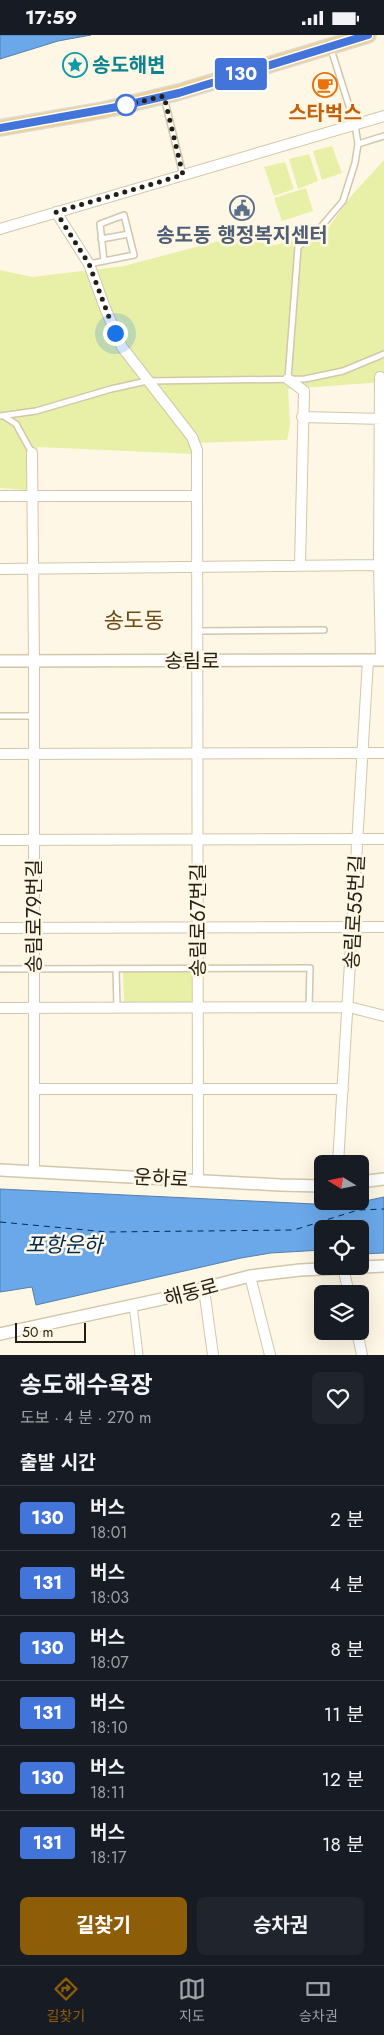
<!DOCTYPE html>
<html lang="ko">
<head>
<meta charset="utf-8">
<style>
  body { margin:0; font-family:Jost,"Noto Sans KR",sans-serif; background:#20242c; color:#f1f3f6; height:100vh; display:flex; flex-direction:column; font-size:19px; white-space:nowrap }
  * { box-sizing:border-box; margin:0 }
  p { font-size:16px; color:#9ea1a6 }
  .icon { flex:none; width:28px; height:28px; fill:none; stroke:currentColor; stroke-width:2; stroke-linecap:round; stroke-linejoin:round }
  .map { position:relative; height:1320px; overflow:hidden }
  .drawer { display:flex; flex-direction:column; background:#171b24; flex:1 }
  .drawer>* { flex:none }
  .badge { padding:0 10px; border-radius:4px; font-size:18px; line-height:32px }
  .needle { width:32px; rotate:280deg }
  .tools { position:absolute; left:314px; top:1120px; display:grid; gap:10px }
  .tools a { display:grid; place-items:center; width:55px; height:55px; border-radius:8px; background:#171b24; box-shadow:0 5px 20px #0002; font-size:25px }
  .scale { position:absolute; left:15px; bottom:12px; width:71px; box-sizing:border-box; padding-left:5px; border:2px solid #241f14; border-top:0; font-size:14px; line-height:18px; white-space:nowrap; color:#241f14; -webkit-text-stroke:4px #fff7e5; paint-order:stroke }
  .you { position:absolute; width:25px; height:25px; margin:-12px; border:4px solid #fff; border-radius:50%; background:#1a73e8; box-shadow:0 0 0 8px #1a73e833 }
  .map>.badge { position:absolute; translate:-50% -50%; box-shadow:0 0 0 2px #fff }
  h2 { padding:0 20px; font-size:19px; line-height:45px }
  .round { display:grid; place-items:center; flex:none; width:52px; height:52px; border-radius:8px; background:#20242c }
  .overview { display:flex; align-items:center; justify-content:space-between; height:85px; padding:0 20px }
  h1 { font-size:24px; font-weight:700; line-height:38px }
  .cta { display:flex; gap:10px; margin-top:auto; padding:10px 20px }
  .cta a { flex:1; height:58px; border-radius:8px; background:#8e5d08; color:#fff; font-size:20px; font-weight:700; line-height:58px; text-align:center }
  .cta a+a { background:#20242c; color:#f1f3f6 }
  ul { padding:0; list-style:none }
  li { display:flex; align-items:center; gap:15px; height:65px; padding:0 20px; border-top:1px solid #363941 }
  li div { flex:1 }
  li b { display:block; font-size:19px }
  li em { font-style:normal }
  li .badge { min-width:55px; font-weight:700; text-align:center }
  .status { display:flex; justify-content:space-between; align-items:center; height:35px; padding:0 25px; background:#171b24; direction:ltr }
  .status svg { height:14px; fill:currentColor }
  .tabs { display:flex; justify-content:space-around; align-items:center; height:70px; border-top:1px solid #363941; background:#171b24; font-size:14px; color:#9ea1a6 }
  .tabs a { display:grid; justify-items:center; gap:2px }
  .tabs .on { color:#8e5d08 }
  .map>svg:first-child { display:block }
</style>
</head>
<body>
<div class="status"><b>17:59</b><svg viewBox="0 0 49 12"><path d="M0 12V9h3v3zM5 12V6h3v6zM10 12V3h3v9zM15 12V0h3v12zM26 1h20v11H26zM47 4h2v5h-2z"/></svg></div>
<div class="map">
<svg width="384" height="1320" viewBox="0 0 384 1320">
  <rect width="100%" height="100%" fill="#fff7e5"/>
  <path fill="#e7f0a6" d="M332,111L342,138L322,145L313,116Z
    M309,119L318,146L298,154L289,124Z
    M384,125V347L288,354L290,391L287,405L195,408L194,419L38,412L26,455L0,453V235L32,242L124,231L230,203L275,210L326,196L352,160Z
    M285,127L294,154L274,161L264,132Z
    M306,153L313,176L282,186L274,163Z
    M123,937H194V970H124Z"/>
  <path fill="#6aa8ea" stroke="#557faa" d="M0,0H91L58,6L0,24Z
    M0,1154L315,1169L365,1166L384,1162V1218L360,1219V1194H322V1215L271,1218L241,1223L36,1270L32,1252L0,1257Z"/>
  <g fill="none" stroke-linecap="round" stroke-linejoin="round">
    <path stroke="#002b54" stroke-width="1" stroke-dasharray="6 5" stroke-linecap="butt" d="M0,1187L107,1197L294,1195L358,1175L384,1174"/>
    <defs>
      <path id="service" d="M164,62L183,140
        M358,109L384,101
        M101,204L129,199
        M89,229L134,220L124,180L100,189L104,226
        M288,344L298,212L320,193L343,166L355,128L358,109L355,90L331,14
        M0,381L36,376L111,354L147,346L305,344L343,336L384,319
        M5,382L16,389L32,418
        M197,596L324,595
        M0,681H34
        M0,934L310,933L309,972
        M116,934L117,973"/>
      <path id="pedestrian" d="M133,1270L139,1320"/>
      <path id="minor" d="M56,177L89,229L105,273L122,312L192,402L197,415L198,1144
        M0,194L384,81
        M380,342L379,530L381,625
        M288,344L304,356L300,530
        M302,382L384,384
        M32,418L34,626V1137
        M0,461H196
        M0,534L379,530
        M0,719L384,718
        M0,805L384,804
        M0,893L384,892
        M0,973L349,972L384,981
        M34,1054H343
        M338,1129L368,625
        M343,1232L349,1259
        M250,1241L270,1320
        M204,1254L213,1320
        M357,1296L362,1320"/>
      <path id="tertiary" d="M0,626L384,625
        M0,1135L280,1150L322,1151
        M360,1147L384,1144
        M0,1299L162,1264L250,1241L300,1235L384,1231"/>
      <path id="primary" d="M0,93L104,75L179,57L368,0"/>
    </defs>
    <use href="#service" stroke="#d3c6a9" stroke-width="8"/>
    <use href="#pedestrian" stroke="#d3c6a9" stroke-width="9"/>
    <use href="#minor" stroke="#d3c6a9" stroke-width="12"/>
    <use href="#tertiary" stroke="#d3c6a9" stroke-width="14"/>
    <use href="#primary" stroke="#dcdbd9" stroke-width="18"/>
    <use href="#service" stroke="#fff" stroke-width="5"/>
    <use href="#pedestrian" stroke="#fff" stroke-width="7"/>
    <use href="#minor" stroke="#fff" stroke-width="10"/>
    <use href="#tertiary" stroke="#fff" stroke-width="11"/>
    <use href="#primary" stroke="#edd194" stroke-width="15"/>
  </g>
  <g fill="none" stroke-linecap="round" stroke-linejoin="round">
    <defs>
      <path id="line" d="M0,93L117,72L179,58L368,0"/>
    </defs>
    <use href="#line" stroke="#fff" stroke-width="11"/>
    <use href="#line" stroke="#4374d9" stroke-width="8"/>
    <path stroke="#241f14" stroke-width="5" stroke-dasharray="0 9" d="M115,298L89,229L56,177L183,140L164,61L126,70"/>
  </g>
  <defs>
    <symbol id="sight-ring" viewBox="-11 -11 22 22"><circle r="9.5" fill="#fff7e5" stroke="#0f9aa8" stroke-width="1.5"/><path d="M0-6L1.8-2.2L6-1.7L2.9 1.2L3.7 5.4L0 3.3L-3.7 5.4L-2.9 1.2L-6-1.7L-1.8-2.2Z" fill="#0f9aa8"/></symbol>
    <symbol id="cafe-ring" viewBox="-11 -11 22 22"><circle r="9.5" fill="#fff7e5" stroke="#e8710a" stroke-width="1.5"/><path d="M-5.5-4.5H6V0H3Q3 3.5 0 3.5H-2.5Q-5.5 3.5-5.5 0ZM3-3.2v2h1.7v-2ZM-6 4.5H4V6H-6Z" fill="#e8710a"/></symbol>
    <symbol id="civic-ring" viewBox="-11 -11 22 22"><circle r="9.5" fill="#fff7e5" stroke="#5c6f8a" stroke-width="1.5"/><path d="M-.6-6.5H3V-4.5H.6V-3L4-1V1h2V6H-6V1h2V-1L-.6-3ZM-1.2 2.5V6h2.4V2.5Z" fill="#5c6f8a"/></symbol>
  </defs>
  <g fill-rule="evenodd">
    <use href="#sight-ring" x="61" y="16" width="28" height="28"/>
    <use href="#cafe-ring" x="311" y="36" width="28" height="28"/>
    <use href="#civic-ring" x="228" y="159" width="28" height="28"/>
  </g>
  <circle fill="#fff" stroke="#4374d9" stroke-width="2.5" cx="126" cy="70" r="10"/>
  <g text-anchor="middle" stroke-width="5" stroke-linejoin="round" paint-order="stroke">
    <g font-size="20" font-weight="bold" fill="#0d838f" stroke="#fff7e5" text-anchor="start">
      <text x="92" y="37">송도해변</text>
    </g>
    <g font-size="20" font-weight="bold" fill="#c56008" stroke="#fff7e5">
      <text x="325" y="85">스타벅스</text>
    </g>
    <g font-size="20" font-weight="bold" fill="#4e5e75" stroke="#fff7e5">
      <text x="242" y="207">송도동 행정복지센터</text>
    </g>
    <g font-size="20" fill="#241f14" stroke="#fff7e5">
      <text x="192" y="633">송림로</text>
      <text transform="translate(354 877) rotate(-87)" y="7">송림로55번길</text>
      <text transform="translate(34 881) rotate(-90)" y="7">송림로79번길</text>
      <text transform="translate(198 885) rotate(-90)" y="7">송림로67번길</text>
      <text transform="translate(161 1143) rotate(3)" y="7">운하로</text>
      <text transform="translate(191 1257) rotate(-15)" y="7">해동로</text>
    </g>
    <g font-size="21" font-style="italic" fill="#002b54" stroke="#fff7e5">
      <text x="64" y="1217">포항운하</text>
    </g>
    <g font-size="22" fill="#6d4a18" stroke="#fff7e5">
      <text x="134" y="593">송도동</text>
    </g>
  </g>
</svg>
<div class="tools">
<a><svg class="needle" viewBox="-14 -14 28 28"><path d="M0-13l5 13h-10z" fill="#e53935"/><path d="M0 13l5-13h-10z" fill="#9ea1a6"/></svg></a>
<a><svg class="icon" aria-label="locate" viewBox="0 0 24 24"><circle cx="12" cy="12" r="6"/><path d="M12 2v4M12 18v4M2 12h4M18 12h4"/></svg></a>
<a><svg class="icon" aria-label="layers" viewBox="0 0 24 24"><path d="M12 4l9 5-9 5-9-5zM3 14l9 5 9-5"/></svg></a>
</div>
<div class="scale">50 m</div>
<div class="you" style="left:115px;top:298px"></div>
<b class="badge" style="left:241px;top:39px;background:#4374d9;color:#fff">130</b>
</div>
<section class="drawer">
<div class="overview"><div><h1>송도해수욕장</h1><p>도보 · 4 분 · 270 m</p></div><a class="round"><svg class="icon" aria-label="heart" viewBox="0 0 24 24"><path d="M12 20l-8-8c-3-5 5-10 8-4 3-6 11-1 8 4z"/></svg></a></div>
<h2>출발 시간</h2>
<ul>
<li><span class="badge" style="background:#4374d9;color:#fff">130</span><div><b>버스</b><p>18:01</p></div><em>2 분</em></li>
<li><span class="badge" style="background:#4374d9;color:#fff">131</span><div><b>버스</b><p>18:03</p></div><em>4 분</em></li>
<li><span class="badge" style="background:#4374d9;color:#fff">130</span><div><b>버스</b><p>18:07</p></div><em>8 분</em></li>
<li><span class="badge" style="background:#4374d9;color:#fff">131</span><div><b>버스</b><p>18:10</p></div><em>11 분</em></li>
<li><span class="badge" style="background:#4374d9;color:#fff">130</span><div><b>버스</b><p>18:11</p></div><em>12 분</em></li>
<li><span class="badge" style="background:#4374d9;color:#fff">131</span><div><b>버스</b><p>18:17</p></div><em>18 분</em></li>
</ul>
<div class="cta"><a>길찾기</a><a>승차권</a></div>
</section>
<nav class="tabs">
<a class="on"><svg class="icon" aria-label="directions" viewBox="0 0 24 24"><path d="M12 3l9 9-9 9-9-9zM9 14v-3h6M13 9l2 2-2 2"/></svg>길찾기</a>
<a><svg class="icon" aria-label="map" viewBox="0 0 24 24"><path d="M3 6l6-2 6 2 6-2v14l-6 2-6-2-6 2zM9 4v14M15 6v14"/></svg>지도</a>
<a><svg class="icon" aria-label="tickets" viewBox="0 0 24 24"><path d="M3 7h18v10H3zM15 7v10"/></svg>승차권</a>
</nav>
</body>
</html>
